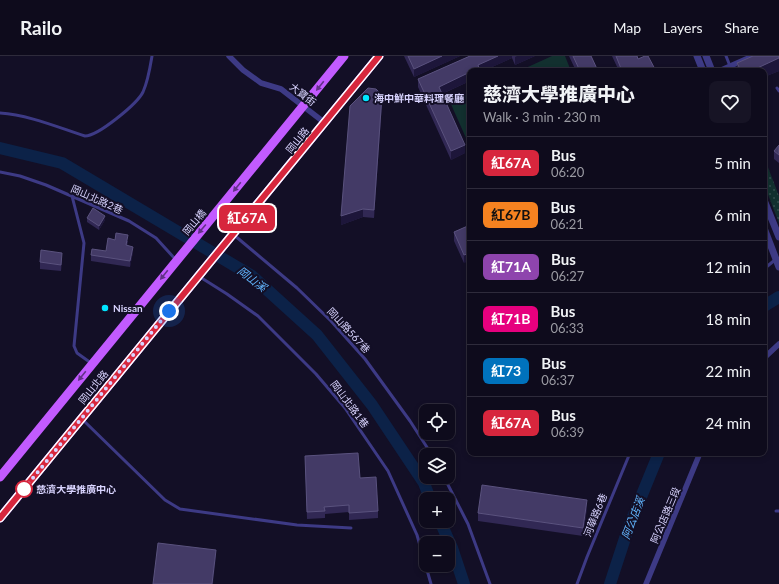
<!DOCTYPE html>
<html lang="en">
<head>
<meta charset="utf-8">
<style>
  body { margin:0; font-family:Lato,"Noto Sans TC",sans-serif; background:#171425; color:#f1f3f6; height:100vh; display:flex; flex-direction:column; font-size:15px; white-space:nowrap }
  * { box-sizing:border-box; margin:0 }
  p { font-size:13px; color:#9b9ba3 }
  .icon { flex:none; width:22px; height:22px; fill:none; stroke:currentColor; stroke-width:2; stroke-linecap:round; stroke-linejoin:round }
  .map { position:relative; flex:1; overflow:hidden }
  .panel { position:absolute; left:467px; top:12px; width:300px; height:388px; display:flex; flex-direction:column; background:#0e0b1c; border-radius:8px; box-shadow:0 2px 6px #0003,0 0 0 1px #2e2b3b }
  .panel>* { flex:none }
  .badge { padding:0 8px; border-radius:6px; font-size:14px; line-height:26px }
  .buttons { position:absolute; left:419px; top:348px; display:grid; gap:8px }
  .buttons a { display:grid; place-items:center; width:36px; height:36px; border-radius:8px; background:#0e0b1c; box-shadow:0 2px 6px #0003,0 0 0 1px #2e2b3b; font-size:20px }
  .you { position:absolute; width:20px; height:20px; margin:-10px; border:3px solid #fff; border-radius:50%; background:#1a73e8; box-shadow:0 0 0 6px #1a73e833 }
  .map>.badge { position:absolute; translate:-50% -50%; box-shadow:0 0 0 2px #fff }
  .round { display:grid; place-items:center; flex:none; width:42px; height:42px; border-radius:8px; background:#171425 }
  .head { display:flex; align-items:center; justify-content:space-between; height:68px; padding:0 16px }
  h1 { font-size:19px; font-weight:800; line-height:30px }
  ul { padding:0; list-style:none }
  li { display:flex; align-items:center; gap:12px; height:52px; padding:0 16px; border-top:1px solid #2e2b3b }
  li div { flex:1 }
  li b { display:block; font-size:15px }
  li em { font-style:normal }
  li .badge { min-width:44px; font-weight:700; text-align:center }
  header { display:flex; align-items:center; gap:24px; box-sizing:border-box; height:56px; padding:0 20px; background:#0e0b1c; border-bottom:1px solid #2e2b3b }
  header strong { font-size:19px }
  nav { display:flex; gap:22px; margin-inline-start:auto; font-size:14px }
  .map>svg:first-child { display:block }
</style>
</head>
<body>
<header>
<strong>Railo</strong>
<nav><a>Map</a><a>Layers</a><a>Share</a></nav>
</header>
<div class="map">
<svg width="779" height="528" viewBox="0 0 779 528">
  <defs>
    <pattern id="park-dots" width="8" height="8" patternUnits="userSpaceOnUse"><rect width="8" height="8" fill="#12302f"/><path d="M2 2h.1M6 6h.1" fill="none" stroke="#344d4e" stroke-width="1.8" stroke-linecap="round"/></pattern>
  </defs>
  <rect width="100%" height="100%" fill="#130f26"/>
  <path fill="#12302f" d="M552,0H565L571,15H519Z
    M470,37V91L450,46Z"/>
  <path fill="url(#park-dots)" d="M764,101L779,140V167L764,128Z"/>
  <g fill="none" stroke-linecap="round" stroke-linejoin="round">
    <path stroke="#0c2248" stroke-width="12" d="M0,92L62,107L252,220L317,279L372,349L424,427L430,443
      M764,250L779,241
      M440,465L452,492L464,528
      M610,528L628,473L659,397"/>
    <path stroke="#3d3a85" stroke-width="3" d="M726,0L730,10
      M777,32L779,35
      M0,57C29,59 57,71 85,80C98,80 137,48 143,36C148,25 150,12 152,0
      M0,116L20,120L46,129L129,165L156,182L176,204
      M72,140L84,187L74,290L77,297L91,307
      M234,179L297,232L331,265L365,303L410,365L432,399
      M764,213L776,203
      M200,221L227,238L258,260L316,318L345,352L388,415L417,479L431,528
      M83,364L165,444L180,453L297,469L351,472
      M444,421L468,468L490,528
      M776,455H779
      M577,528L587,501L630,397"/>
    <path stroke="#3d3a85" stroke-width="5.5" d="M229,0L243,14L261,27L281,33L325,67
      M719,15L753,0
      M764,302L779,288
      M646,528L700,397"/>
    <path stroke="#3d3a85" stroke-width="7" d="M697,0L703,15
      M706,0L712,15
      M764,144L779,181
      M764,172L779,211"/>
    <path stroke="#c25bff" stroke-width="9" d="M0,421L344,0
      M0,462L379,0"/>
  </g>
  <path fill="#312854" d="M404,0H460L414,21Z
    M470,0H535L515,9L512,2L483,15H470V25L442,38L465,97L451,104L418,31V23Z
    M569,0H591L598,15H576Z
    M612,0H637L638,3L656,15H619Z
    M737,7L779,15L764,21V15H737Z
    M382,47L374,162L363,161L341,169Z
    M779,89V107L774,103V95Z
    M87,162L105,164L99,174L87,166Z
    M470,169L464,207L454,185V176Z
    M115,184L128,185L127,190L133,196L130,211L91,205V199L106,195Z
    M62,203L61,215L40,213V206Z
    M305,400L360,422L378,455V462L349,464V456L325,458V462L307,463Z
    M587,452L583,480L478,465V457Z"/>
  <path fill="#1d163a" d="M442,0H460L414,21V13Z
    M498,0H512V2L483,15H478V9Z
    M517,0H535L515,9V1Z
    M779,2V15L764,21V15H751Z
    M470,16V25L439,39V31Z
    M382,39V47L374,162V154Z
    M465,89V97L451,104V95Z
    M363,153V161L341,169V160Z
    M105,160V164L99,174V170Z
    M133,191V196L130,211V205Z
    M62,197V203L61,215V209Z
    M470,197V205L464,207V199Z
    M587,444V452L583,480V472Z
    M216,494V501L213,528H212Z"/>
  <path fill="#433a66" stroke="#5a527e" d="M408,0H442L414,13Z
    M470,0H498L478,9L480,15H470V16L439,31L465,89L451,95L418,23Z
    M573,0H591L598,15H580Z
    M616,0H637L638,3L645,0H648L656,15H622Z
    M753,0H779V2L751,15H741L737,7Z
    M368,32L376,33L382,39L374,154L363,153L341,160L350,50Z
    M779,89V99L774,95Z
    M93,152L105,160L99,170L87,162Z
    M470,169V197L464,199L454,176Z
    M116,177L128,179L126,189L133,191L130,205L91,199L92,193L106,195L108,182L115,184Z
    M41,194L62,197L61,209L40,206Z
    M358,397L360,422L376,421L378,455L349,457V449L324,451L325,455L307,456L305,400Z
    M482,429L587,444L583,472L478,457Z
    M158,487L216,494L212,528H153Z"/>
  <defs><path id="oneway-solid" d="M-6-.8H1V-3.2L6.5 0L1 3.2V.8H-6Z"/></defs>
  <g fill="#623188">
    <use href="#oneway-solid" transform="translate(320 30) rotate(129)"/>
    <use href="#oneway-solid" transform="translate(237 131) rotate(129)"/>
    <use href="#oneway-solid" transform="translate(202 173) rotate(130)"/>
    <use href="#oneway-solid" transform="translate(164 219) rotate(129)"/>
    <use href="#oneway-solid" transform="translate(82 320) rotate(129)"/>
  </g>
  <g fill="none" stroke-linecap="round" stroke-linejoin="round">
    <defs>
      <path id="line" d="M0,462L379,0"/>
    </defs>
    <use href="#line" stroke="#fff" stroke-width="9"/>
    <use href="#line" stroke="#d7263d" stroke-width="6"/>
    <path stroke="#d9d4ff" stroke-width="4" stroke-dasharray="0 7.2" d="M24,433L169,255"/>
  </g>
  <g fill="#00e5ff" stroke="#130f26" stroke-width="1.5">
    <circle cx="366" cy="42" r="4"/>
    <circle cx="105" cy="252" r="4"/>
  </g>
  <circle fill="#fff" stroke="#d7263d" stroke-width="2" cx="24" cy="433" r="8"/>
  <g text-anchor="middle" stroke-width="4" stroke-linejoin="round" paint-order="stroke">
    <g font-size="10" fill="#d9d4ff" stroke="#130f26">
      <text transform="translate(303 38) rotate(38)" y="4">大寶街</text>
      <text transform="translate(297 84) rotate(-51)" y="4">岡山路</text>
      <text transform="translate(97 143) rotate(24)" y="4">岡山北路2巷</text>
      <text transform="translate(194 166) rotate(-50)" y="4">岡山橋</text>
      <text transform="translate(349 274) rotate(47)" y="4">岡山路567巷</text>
      <text transform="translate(93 331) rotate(-51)" y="4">岡山北路</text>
      <text transform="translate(350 348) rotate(53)" y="4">岡山北路1巷</text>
      <text transform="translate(595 459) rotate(-68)" y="4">河華路6巷</text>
      <text transform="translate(665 459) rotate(-67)" y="4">阿公店路三段</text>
    </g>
    <g font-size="10" font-weight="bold" fill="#d9d4ff" stroke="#130f26" text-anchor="start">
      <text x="374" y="46">海中鮮中華料理餐廳</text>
      <text x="113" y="256">Nissan</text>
    </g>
    <g font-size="10" font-weight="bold" fill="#d9d4ff" stroke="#130f26" text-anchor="start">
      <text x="36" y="437">慈濟大學推廣中心</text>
    </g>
    <g font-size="11" font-style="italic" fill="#62b6ff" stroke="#130f26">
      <text transform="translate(252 223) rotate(37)" y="4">岡山溪</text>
      <text transform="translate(633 462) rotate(-69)" y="4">阿公店溪</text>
    </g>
  </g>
</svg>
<div class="buttons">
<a><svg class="icon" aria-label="locate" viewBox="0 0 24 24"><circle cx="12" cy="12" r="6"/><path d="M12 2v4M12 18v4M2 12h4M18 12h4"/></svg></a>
<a><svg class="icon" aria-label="layers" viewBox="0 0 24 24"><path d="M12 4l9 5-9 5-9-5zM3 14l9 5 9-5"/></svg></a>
<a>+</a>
<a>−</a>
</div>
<div class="you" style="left:169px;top:255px"></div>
<b class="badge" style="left:247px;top:162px;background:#d7263d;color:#fff">紅67A</b>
<section class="panel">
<div class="head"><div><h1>慈濟大學推廣中心</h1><p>Walk · 3 min · 230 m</p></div><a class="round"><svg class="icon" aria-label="heart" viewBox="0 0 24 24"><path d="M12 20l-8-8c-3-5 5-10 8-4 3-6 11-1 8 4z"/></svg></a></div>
<ul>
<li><span class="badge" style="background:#d7263d;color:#fff">紅67A</span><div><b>Bus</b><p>06:20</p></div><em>5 min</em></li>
<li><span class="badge" style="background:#f58220;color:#111">紅67B</span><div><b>Bus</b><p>06:21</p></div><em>6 min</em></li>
<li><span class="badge" style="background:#8e44ad;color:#fff">紅71A</span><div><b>Bus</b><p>06:27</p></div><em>12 min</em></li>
<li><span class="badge" style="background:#e6007e;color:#fff">紅71B</span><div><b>Bus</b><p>06:33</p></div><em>18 min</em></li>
<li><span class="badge" style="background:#0072bc;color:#fff">紅73</span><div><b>Bus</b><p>06:37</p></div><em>22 min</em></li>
<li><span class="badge" style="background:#d7263d;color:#fff">紅67A</span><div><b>Bus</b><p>06:39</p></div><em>24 min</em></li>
</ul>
</section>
</div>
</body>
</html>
